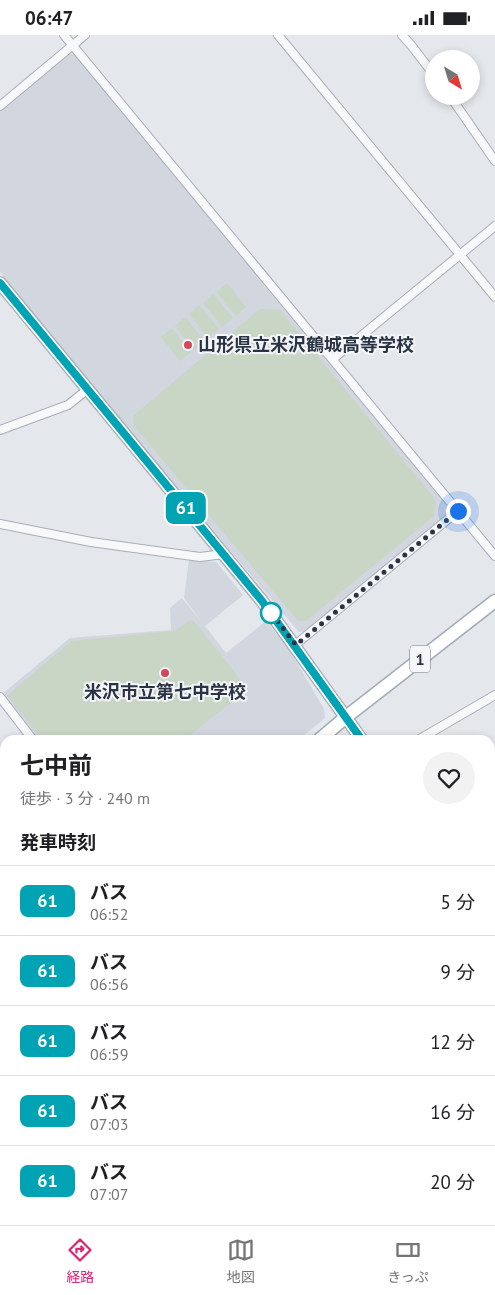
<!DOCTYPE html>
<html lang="ja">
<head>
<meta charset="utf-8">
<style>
  body { margin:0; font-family:"PT Sans","Noto Sans JP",sans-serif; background:#f2f2f2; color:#202124; height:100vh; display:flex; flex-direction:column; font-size:19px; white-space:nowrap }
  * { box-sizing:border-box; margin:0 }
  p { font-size:16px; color:#757577 }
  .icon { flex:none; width:28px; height:28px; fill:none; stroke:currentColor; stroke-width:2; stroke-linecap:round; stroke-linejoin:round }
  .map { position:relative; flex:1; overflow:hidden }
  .panel { position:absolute; left:0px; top:700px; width:495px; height:490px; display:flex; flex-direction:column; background:#fff; border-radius:15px 15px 0 0; box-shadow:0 2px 8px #0003 }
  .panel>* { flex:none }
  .badge { padding:0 10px; border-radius:8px; font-size:18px; line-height:32px }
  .needle { width:32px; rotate:142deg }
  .buttons { position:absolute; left:425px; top:15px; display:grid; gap:10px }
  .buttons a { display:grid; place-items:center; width:55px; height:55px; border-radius:50%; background:#fff; box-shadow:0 2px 8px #0003; font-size:25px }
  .you { position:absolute; width:25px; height:25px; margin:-12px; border:4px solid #fff; border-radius:50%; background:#1a73e8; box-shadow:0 0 0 8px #1a73e833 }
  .map>.badge { position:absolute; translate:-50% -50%; box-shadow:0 0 0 2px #fff }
  h2 { padding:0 20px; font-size:19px; line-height:45px }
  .round { display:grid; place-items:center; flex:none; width:52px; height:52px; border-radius:26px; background:#f2f2f2 }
  .summary { display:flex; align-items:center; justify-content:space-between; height:85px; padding:0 20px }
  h1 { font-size:24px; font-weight:700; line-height:38px }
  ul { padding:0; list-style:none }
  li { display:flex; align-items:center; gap:15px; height:70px; padding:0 20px; border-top:1px solid #e0e0e0 }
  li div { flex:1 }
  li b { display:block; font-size:19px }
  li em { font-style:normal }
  li .badge { min-width:55px; font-weight:700; text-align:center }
  .status { display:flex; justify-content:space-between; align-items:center; height:35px; padding:0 25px; background:#fff; direction:ltr }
  .status svg { height:14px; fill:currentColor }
  .menu { display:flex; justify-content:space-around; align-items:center; height:70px; border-top:1px solid #e0e0e0; background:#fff; font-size:14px; color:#757577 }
  .menu a { display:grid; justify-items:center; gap:2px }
  .menu .active { color:#db2777 }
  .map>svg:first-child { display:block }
</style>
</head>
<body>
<div class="status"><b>06:47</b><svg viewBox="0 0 49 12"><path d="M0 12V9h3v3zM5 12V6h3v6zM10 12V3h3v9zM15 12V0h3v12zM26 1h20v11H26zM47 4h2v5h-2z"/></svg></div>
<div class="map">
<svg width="495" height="1190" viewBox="0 0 495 1190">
  <rect width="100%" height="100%" fill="#e4e7ec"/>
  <path fill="#d2d6de" d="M69,19H76L450,471L449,480L306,597H299L118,383L0,237V76Z
    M189,525L216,527L243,560L205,591L226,618L266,586L289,614L324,674L325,683L298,705H38L2,659L70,603L171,595L170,573L182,563L203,589L184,563Z"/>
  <path fill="#c9d6c5" d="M227,248L246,272L236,281L216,257Z
    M213,259L233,283L222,292L203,268Z
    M199,270L219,294L208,303L189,279Z
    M260,274L280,275L436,465L434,481L306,586H298L134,391L133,381Z
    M185,282L205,306L194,315L175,291Z
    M172,293L191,317L180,326L161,302Z
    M190,585L194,586L248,654L184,705H43L7,661L71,606L175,596Z"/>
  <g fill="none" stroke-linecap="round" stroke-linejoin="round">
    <defs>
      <path id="minor" d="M64,0L495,521
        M278,0L495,262
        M402,0L411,10L434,40
        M450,61L495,126
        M0,71L85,0
        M333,324L495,191
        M0,395L68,370L88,354
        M0,489L91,507L156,516L200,522L224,519
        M295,610L458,476
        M0,662L33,705
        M418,705L495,660
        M0,751L5,747
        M490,810L495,808
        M0,1036L5,1041
        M0,1124L5,1122
        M96,1185V1190
        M151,1185L154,1190
        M450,1185L454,1190"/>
      <path id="secondary" d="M0,248L262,566L362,705
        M490,901L495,910"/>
      <path id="primary" d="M319,705L346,682L495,566
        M64,1190L65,1185"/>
    </defs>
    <use href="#minor" stroke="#a9aeb7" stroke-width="10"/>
    <use href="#secondary" stroke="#a9aeb7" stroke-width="14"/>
    <use href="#primary" stroke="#a3abb8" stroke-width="15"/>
    <use href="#minor" stroke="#f7f8fa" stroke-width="8"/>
    <use href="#secondary" stroke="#fff" stroke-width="11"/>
    <use href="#primary" stroke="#fff" stroke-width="12"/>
  </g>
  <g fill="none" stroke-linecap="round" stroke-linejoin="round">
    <defs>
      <path id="line" d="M0,248L262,566L362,705"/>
    </defs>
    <use href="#line" stroke="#fff" stroke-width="11"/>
    <use href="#line" stroke="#00a3b4" stroke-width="8"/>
    <path stroke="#2b3445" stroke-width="5" stroke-dasharray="0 9" d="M271,578L269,575L296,610L458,476"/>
  </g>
  <g fill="#d1495b" stroke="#f4f6f9" stroke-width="2">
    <circle cx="188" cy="310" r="5"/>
    <circle cx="165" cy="638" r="5"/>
  </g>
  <circle fill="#fff" stroke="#00a3b4" stroke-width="2.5" cx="271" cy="578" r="10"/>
  <g text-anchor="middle" stroke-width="4" stroke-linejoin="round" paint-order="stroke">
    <rect fill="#f4f6f9" stroke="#676e7b" stroke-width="1" x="410" y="610.5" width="20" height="27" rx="4"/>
    <g font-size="16" font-weight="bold" fill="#2b3445">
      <text x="420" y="630">1</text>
    </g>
    <g font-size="18" font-weight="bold" fill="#2b3445" stroke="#f4f6f9" text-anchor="start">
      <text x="198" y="316">山形県立米沢鶴城高等学校</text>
      <text x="165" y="663" text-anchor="middle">米沢市立第七中学校</text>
    </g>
  </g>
</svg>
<div class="buttons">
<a><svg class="needle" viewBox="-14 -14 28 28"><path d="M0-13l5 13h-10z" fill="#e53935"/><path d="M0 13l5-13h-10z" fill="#757577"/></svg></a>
</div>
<div class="you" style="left:458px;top:476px"></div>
<b class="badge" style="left:186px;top:473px;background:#00a3b4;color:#fff">61</b>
<section class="panel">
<div class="summary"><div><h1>七中前</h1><p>徒歩 · 3 分 · 240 m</p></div><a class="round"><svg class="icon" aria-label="heart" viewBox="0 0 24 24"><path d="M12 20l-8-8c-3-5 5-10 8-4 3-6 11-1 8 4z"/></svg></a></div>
<h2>発車時刻</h2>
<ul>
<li><span class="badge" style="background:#00a3b4;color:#fff">61</span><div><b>バス</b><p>06:52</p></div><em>5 分</em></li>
<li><span class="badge" style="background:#00a3b4;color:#fff">61</span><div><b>バス</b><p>06:56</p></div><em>9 分</em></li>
<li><span class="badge" style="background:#00a3b4;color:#fff">61</span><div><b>バス</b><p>06:59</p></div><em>12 分</em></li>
<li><span class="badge" style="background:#00a3b4;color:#fff">61</span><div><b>バス</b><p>07:03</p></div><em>16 分</em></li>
<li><span class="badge" style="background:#00a3b4;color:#fff">61</span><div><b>バス</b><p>07:07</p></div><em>20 分</em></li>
</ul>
</section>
</div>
<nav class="menu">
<a class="active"><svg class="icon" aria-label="directions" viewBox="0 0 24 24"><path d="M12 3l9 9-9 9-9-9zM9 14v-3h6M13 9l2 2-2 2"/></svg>経路</a>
<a><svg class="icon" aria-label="map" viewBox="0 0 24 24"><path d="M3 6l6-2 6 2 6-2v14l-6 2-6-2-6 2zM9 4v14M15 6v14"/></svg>地図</a>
<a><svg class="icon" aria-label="tickets" viewBox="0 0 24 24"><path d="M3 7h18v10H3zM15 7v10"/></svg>きっぷ</a>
</nav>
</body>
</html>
